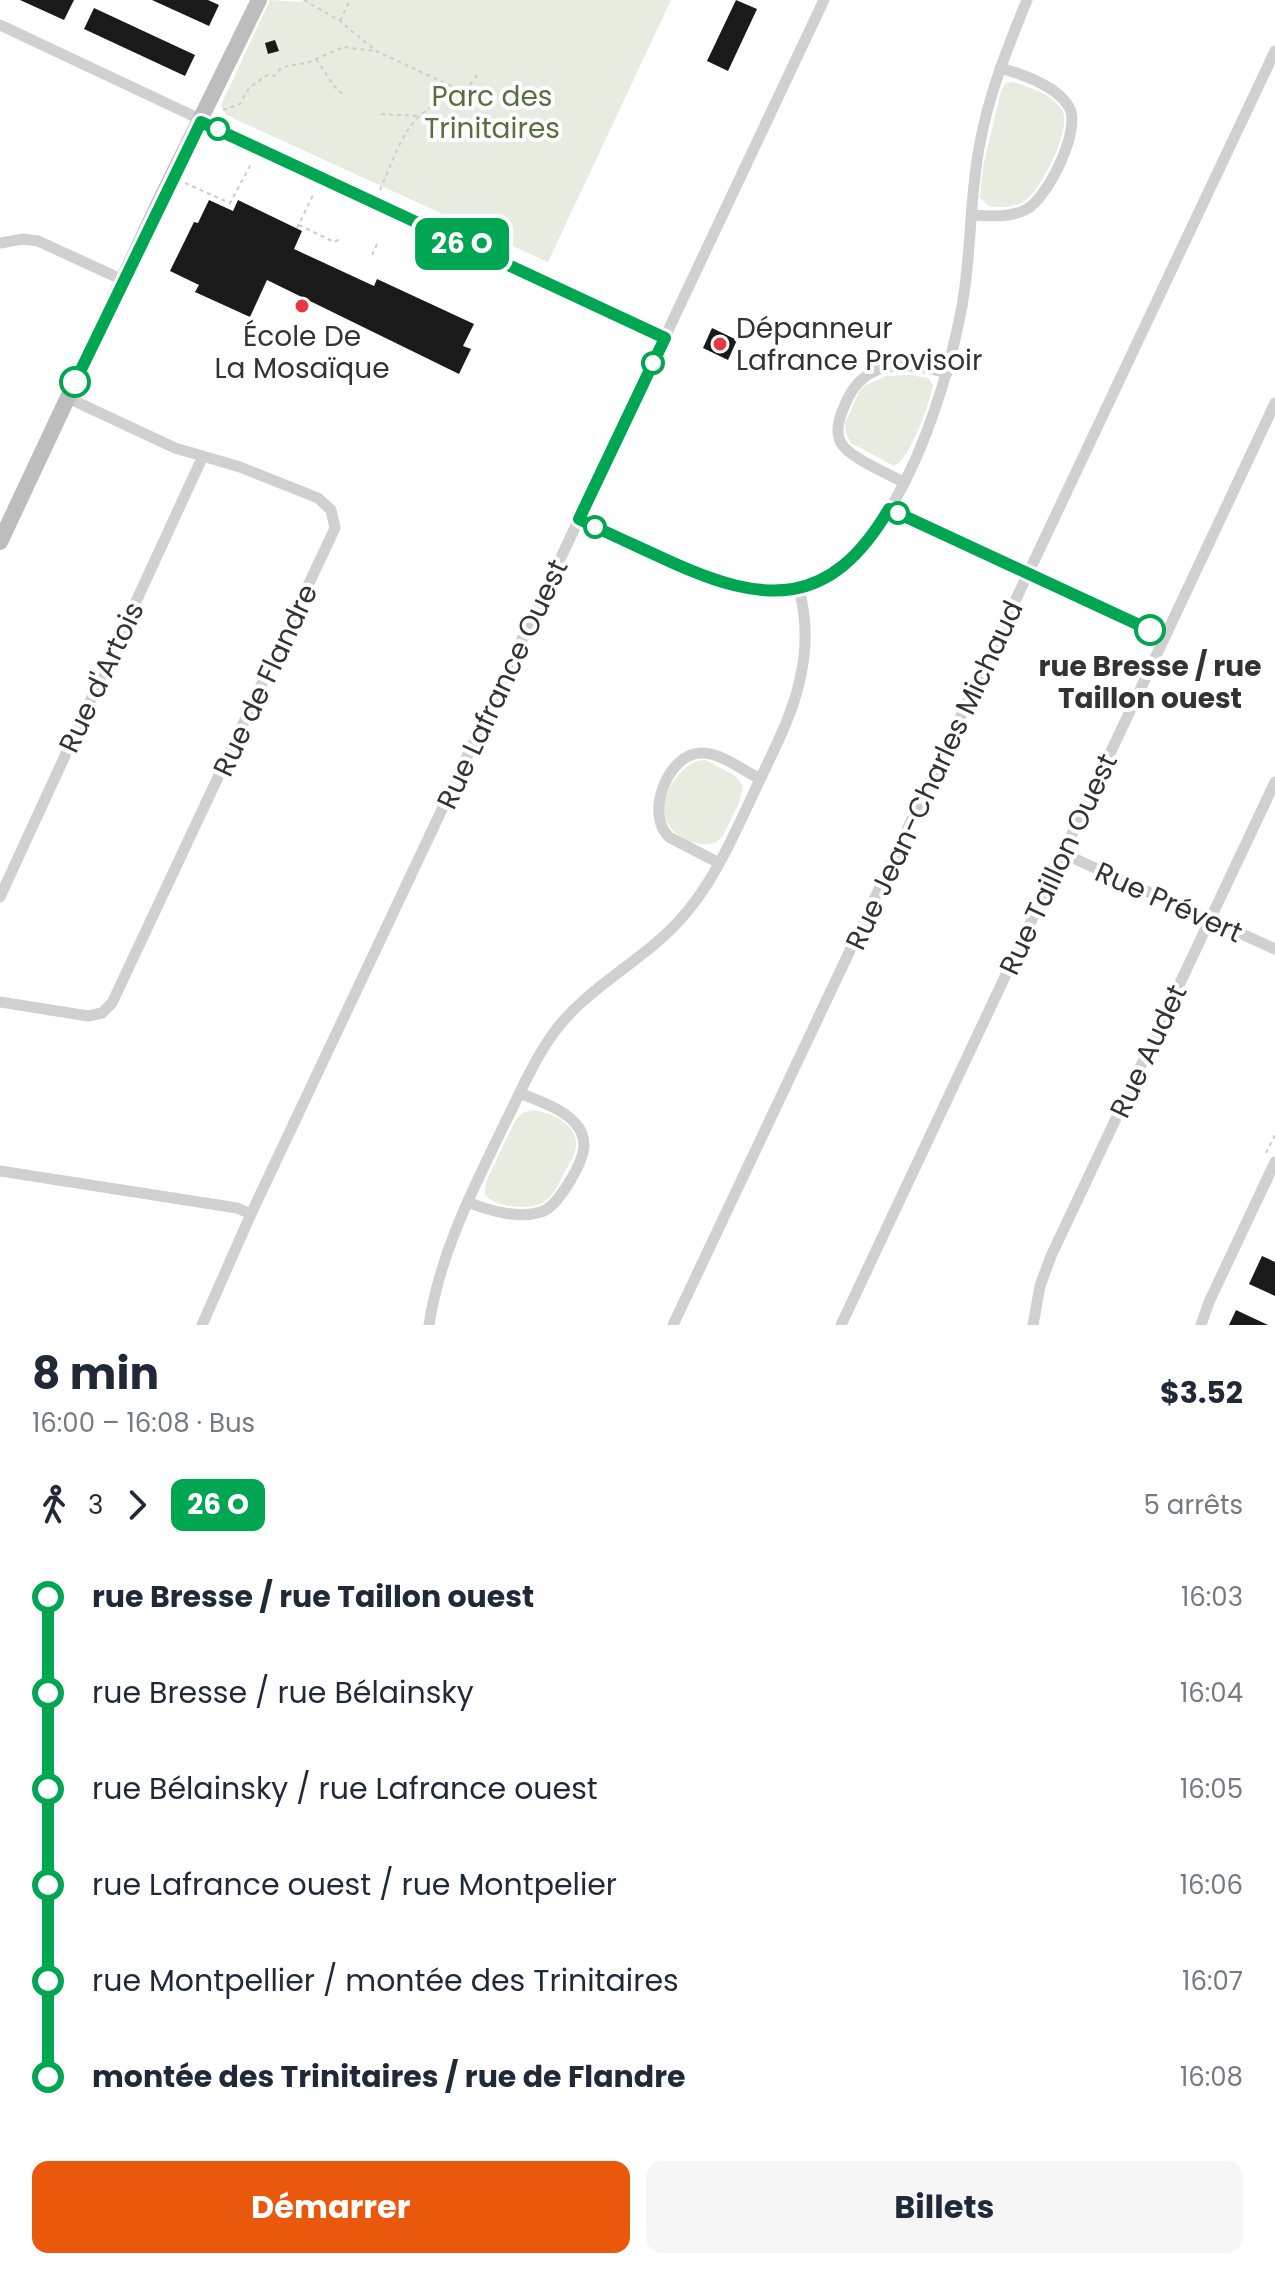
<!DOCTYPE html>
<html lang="fr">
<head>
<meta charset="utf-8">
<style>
  body { margin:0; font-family:Poppins,sans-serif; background:#f6f6f7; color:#1f2937; height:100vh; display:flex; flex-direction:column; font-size:30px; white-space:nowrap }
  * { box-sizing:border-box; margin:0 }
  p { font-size:26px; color:#747a83 }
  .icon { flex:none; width:44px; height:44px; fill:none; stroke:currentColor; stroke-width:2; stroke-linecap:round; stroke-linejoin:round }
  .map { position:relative; height:1325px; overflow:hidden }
  .details { display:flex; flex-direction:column; background:#fff; flex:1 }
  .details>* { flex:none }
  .badge { padding:0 16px; border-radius:12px; font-size:28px; line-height:52px }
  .map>.badge { position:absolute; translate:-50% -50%; box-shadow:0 0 0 4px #fff }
  .legs { display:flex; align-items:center; gap:12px; height:88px; padding:0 32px; font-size:26px }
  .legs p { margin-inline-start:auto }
  .summary { display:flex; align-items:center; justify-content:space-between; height:136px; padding:0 32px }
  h1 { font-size:44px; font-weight:700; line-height:60px }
  .button { display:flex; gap:16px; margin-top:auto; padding:16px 32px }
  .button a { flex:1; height:92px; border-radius:16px; background:#ea580c; color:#fff; font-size:32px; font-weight:700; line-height:92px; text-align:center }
  .button a+a { background:#f6f6f7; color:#1f2937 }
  ul { padding:0 32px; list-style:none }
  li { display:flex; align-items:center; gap:28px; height:96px; font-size:30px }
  li i { display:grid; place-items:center; width:12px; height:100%; margin:0 10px; background:currentColor }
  li i::after { content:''; width:20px; height:20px; margin:-10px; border:6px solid; border-radius:50%; background:#fff }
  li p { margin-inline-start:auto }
  li:first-child i { background:linear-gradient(#0000 50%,currentColor 0) }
  li:last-child i { background:linear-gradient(currentColor 50%,#0000 0) }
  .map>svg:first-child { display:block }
</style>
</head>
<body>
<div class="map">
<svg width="1275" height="1325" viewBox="0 0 1275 1325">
  <rect width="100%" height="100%" fill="#fff"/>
  <path fill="#e6ecdf" d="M270,0L299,2L305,0H671L548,262L226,115L221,105Z
    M1013,82C1029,87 1054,95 1062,110C1073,127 1041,189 1026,200C1015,208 1002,208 989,206L980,198L983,167L1001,91L1006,83Z
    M909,375L928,378L933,385C929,404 911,458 894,466L851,443L846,434L845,423L860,390L866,385L886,376Z
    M705,760L734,775L743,786L739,803L722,837C708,855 670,837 665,817C659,795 682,760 705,760Z
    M532,1110C550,1112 579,1124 576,1147C574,1157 568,1166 563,1175C558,1184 554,1196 545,1201C530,1211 497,1208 485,1195L486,1182L515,1121L522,1113Z"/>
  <path fill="#1a1a1a" d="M20,0H74L64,20Z
    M152,0H208L219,5L209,26Z
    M736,0L757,9L728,71L707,61Z
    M94,8L195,55L185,76L84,29Z
    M275,40L279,51L268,54L265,43Z
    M209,200L233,211L238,200L302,231L294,249L374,286L377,279L474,324L463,346L471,349L459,374L267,280L250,317L195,292L199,285L170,271L194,222L198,223Z
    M712,328L737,340L728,360L703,348Z
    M1262,1256L1275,1262V1296L1249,1284Z
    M1236,1310L1268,1325H1229Z"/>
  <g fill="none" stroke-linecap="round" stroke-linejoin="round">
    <path stroke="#cdcdcd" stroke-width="2" stroke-dasharray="4 4" stroke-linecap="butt" d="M304,0L340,21L376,51L464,92
      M340,21L350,0
      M316,59C326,72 331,86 344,95
      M223,110L240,104L249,88L267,75L274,76L282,67L307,63L343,47L375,51
      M381,114L419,116
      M185,183L230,203L251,164
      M380,190C391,166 401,131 422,114C440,98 465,97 477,75
      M299,225L334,242L340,239
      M297,228L314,193
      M372,255L377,244
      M1266,1153L1275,1135"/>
    <path stroke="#d0d0d0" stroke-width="11" d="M0,25L665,338
      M972,215C989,216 1011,218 1027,209C1048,197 1082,129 1069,107C1057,86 1022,74 1000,68
      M0,243L23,239L38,241L123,280
      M903,482C887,473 850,458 841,443C835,432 839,418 844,407C862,359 903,361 947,373
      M889,509L1165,637
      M579,519C634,546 721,597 783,592C890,583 946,393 962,306C972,252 969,197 980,143C989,93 1008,47 1027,0
      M1064,854L1275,949
      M719,863L669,837C644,813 669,752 702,753C721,753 743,770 760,779
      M0,897L203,456
      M0,1002L88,1016L102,1013L112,1003L335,528L331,510L318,498L240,467L175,448L68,398
      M0,1171L237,1208L251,1214
      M468,1202C489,1211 519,1219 541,1212C558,1207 583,1163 584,1146C584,1137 581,1129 575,1123C562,1108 538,1101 520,1093
      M202,1325L251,1214L824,0
      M429,1325C440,1252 474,1187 506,1121C521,1091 535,1058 555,1031C588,987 641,962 678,922C714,884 735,832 757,786C773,751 792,717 800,679C807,649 807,619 799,589
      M673,1325L1275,51
      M841,1325L1275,403
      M1033,1325L1040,1286L1051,1256L1275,782
      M1201,1325L1209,1302L1275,1162"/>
    <path stroke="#bdbdbd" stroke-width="16" d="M0,542L161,199L259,0"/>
  </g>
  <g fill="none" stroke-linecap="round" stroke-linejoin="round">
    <defs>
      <path id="line-1" d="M75,382L201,122L665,338L579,519C609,534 639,547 669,561C765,605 830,609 889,509L1150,630"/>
    </defs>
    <use href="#line-1" stroke="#fff" stroke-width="18"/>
    <use href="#line-1" stroke="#00a651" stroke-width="12"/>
  </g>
  <g fill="#fff" stroke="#00a651" stroke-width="4">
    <circle cx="218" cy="129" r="10"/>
    <circle cx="653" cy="363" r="10"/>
    <circle cx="75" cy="382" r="14"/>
    <circle cx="898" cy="513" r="10"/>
    <circle cx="595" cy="527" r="10"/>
    <circle cx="1150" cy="630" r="14"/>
  </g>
  <g fill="#e63946" stroke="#fff" stroke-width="3">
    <circle cx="302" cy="306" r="8"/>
    <circle cx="720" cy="344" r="8"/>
  </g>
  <g text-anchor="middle" stroke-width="8" stroke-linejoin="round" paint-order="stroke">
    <g font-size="28" fill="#56703f" stroke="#fff">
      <text x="492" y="106">Parc des<tspan x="492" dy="32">Trinitaires</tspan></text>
    </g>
    <g font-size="28" fill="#333" stroke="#fff" text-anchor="start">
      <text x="736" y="338">Dépanneur<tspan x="736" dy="32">Lafrance Provisoir</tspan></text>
      <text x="302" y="346" text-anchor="middle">École De<tspan x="302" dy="32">La Mosaïque</tspan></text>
    </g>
    <g font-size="28" font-weight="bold" fill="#333" stroke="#fff">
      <text x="1150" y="676">rue Bresse / rue<tspan x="1150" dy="32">Taillon ouest</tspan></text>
    </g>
    <g font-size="28" fill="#333" stroke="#fff">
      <text transform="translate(101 677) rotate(-65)" y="10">Rue d'Artois</text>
      <text transform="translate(265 680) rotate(-65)" y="10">Rue de Flandre</text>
      <text transform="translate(502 684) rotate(-65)" y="10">Rue Lafrance Ouest</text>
      <text transform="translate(934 775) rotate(-65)" y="10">Rue Jean-Charles Michaud</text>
      <text transform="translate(1058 864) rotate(-65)" y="10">Rue Taillon Ouest</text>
      <text transform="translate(1169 902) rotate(24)" y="10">Rue Prévert</text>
      <text transform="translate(1148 1051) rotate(-65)" y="10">Rue Audet</text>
    </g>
  </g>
</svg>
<b class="badge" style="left:462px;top:244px;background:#00a651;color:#fff">26 O</b>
</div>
<section class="details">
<div class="summary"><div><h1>8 min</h1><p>16:00 – 16:08 · Bus</p></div><b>$3.52</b></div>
<div class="legs"><svg class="icon" aria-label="walk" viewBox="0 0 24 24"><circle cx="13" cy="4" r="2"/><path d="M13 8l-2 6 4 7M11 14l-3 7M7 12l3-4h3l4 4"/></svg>3<svg class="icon" aria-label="forward" viewBox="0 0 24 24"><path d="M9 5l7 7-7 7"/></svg><b class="badge" style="background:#00a651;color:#fff">26 O</b><p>5 arrêts</p></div>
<ul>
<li><i style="color:#00a651"></i><b>rue Bresse / rue Taillon ouest</b><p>16:03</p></li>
<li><i style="color:#00a651"></i><span>rue Bresse / rue Bélainsky</span><p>16:04</p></li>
<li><i style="color:#00a651"></i><span>rue Bélainsky / rue Lafrance ouest</span><p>16:05</p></li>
<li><i style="color:#00a651"></i><span>rue Lafrance ouest / rue Montpelier</span><p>16:06</p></li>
<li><i style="color:#00a651"></i><span>rue Montpellier / montée des Trinitaires</span><p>16:07</p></li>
<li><i style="color:#00a651"></i><b>montée des Trinitaires / rue de Flandre</b><p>16:08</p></li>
</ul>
<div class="button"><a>Démarrer</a><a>Billets</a></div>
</section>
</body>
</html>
